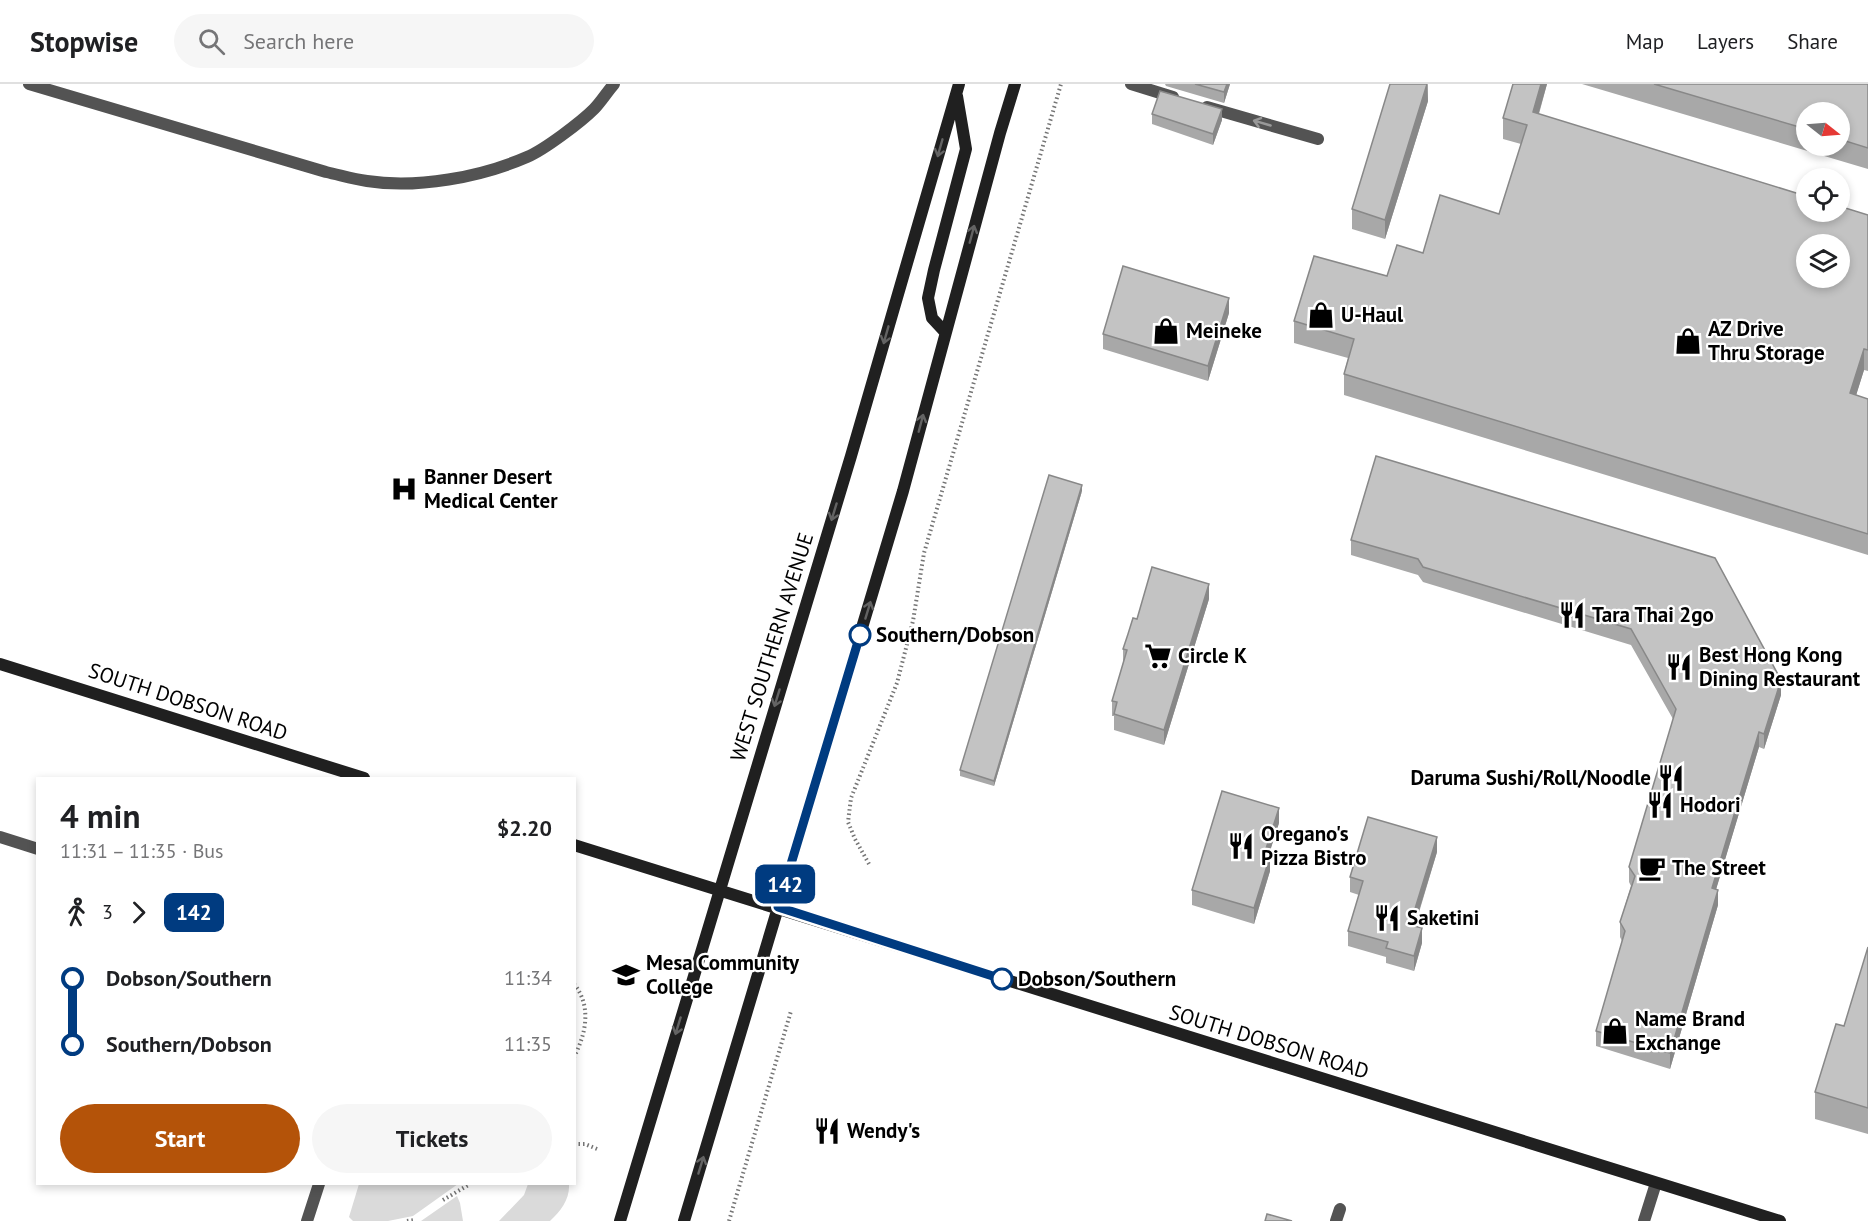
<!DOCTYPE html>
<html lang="en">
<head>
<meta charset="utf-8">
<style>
  body { margin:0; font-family:"PT Sans",sans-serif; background:#f6f6f6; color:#202124; height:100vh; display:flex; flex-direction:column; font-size:22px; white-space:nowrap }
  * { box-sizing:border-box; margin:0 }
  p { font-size:20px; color:#757577 }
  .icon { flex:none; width:33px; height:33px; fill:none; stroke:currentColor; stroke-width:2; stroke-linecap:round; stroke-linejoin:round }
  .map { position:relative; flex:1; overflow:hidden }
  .details { position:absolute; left:36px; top:693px; width:540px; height:408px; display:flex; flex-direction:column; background:#fff; border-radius:0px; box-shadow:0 3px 9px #0003 }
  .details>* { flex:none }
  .badge { padding:0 12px; border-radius:9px; font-size:21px; line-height:39px }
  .needle { width:39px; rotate:107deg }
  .tools { position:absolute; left:1796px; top:18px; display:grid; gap:12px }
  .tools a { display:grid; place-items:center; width:54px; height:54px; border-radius:50%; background:#fff; box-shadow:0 3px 9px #0003; font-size:30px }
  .map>.badge { position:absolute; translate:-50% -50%; box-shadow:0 0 0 3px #fff }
  .legs { display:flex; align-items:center; gap:9px; height:66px; padding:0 24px; font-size:20px }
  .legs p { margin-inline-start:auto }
  .head { display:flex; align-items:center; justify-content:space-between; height:102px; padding:0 24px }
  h1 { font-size:33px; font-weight:700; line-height:45px }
  .primary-button { display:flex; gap:12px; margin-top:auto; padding:12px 24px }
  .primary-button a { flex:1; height:69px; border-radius:36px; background:#b45309; color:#fff; font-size:24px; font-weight:700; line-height:69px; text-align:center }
  .primary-button a+a { background:#f6f6f6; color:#202124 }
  ul { padding:0 24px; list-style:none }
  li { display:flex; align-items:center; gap:21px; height:66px; font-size:22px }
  li i { display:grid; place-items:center; width:9px; height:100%; margin:0 8px; background:currentColor }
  li i::after { content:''; width:15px; height:15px; margin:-8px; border:4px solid; border-radius:50%; background:#fff }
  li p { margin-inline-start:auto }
  li:first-child i { background:linear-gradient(#0000 50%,currentColor 0) }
  li:last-child i { background:linear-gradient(currentColor 50%,#0000 0) }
  header { display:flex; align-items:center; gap:36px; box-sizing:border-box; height:84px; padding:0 30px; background:#fff; border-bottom:2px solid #e0e0e0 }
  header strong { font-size:28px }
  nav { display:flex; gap:33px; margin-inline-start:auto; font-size:21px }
  .search { width:420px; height:54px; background:#f6f6f6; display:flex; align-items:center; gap:15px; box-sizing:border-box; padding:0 21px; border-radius:33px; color:#757577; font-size:22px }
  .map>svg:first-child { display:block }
</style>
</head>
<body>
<header>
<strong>Stopwise</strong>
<div class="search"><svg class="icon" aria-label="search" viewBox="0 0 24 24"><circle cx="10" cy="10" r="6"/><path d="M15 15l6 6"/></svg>Search here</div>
<nav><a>Map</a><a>Layers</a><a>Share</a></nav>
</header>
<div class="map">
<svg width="1868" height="1137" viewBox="0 0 1868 1137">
  <rect width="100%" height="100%" fill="#fff"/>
  <path fill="#dadada" d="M359,1100H458L413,1132L388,1137H353L349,1133Z
    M528,1100H569C570,1115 561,1127 550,1137H499L524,1111Z
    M457,1112L460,1119L463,1137H421Z"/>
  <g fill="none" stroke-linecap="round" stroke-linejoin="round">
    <path stroke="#757575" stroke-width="4" stroke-dasharray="1.5 3" stroke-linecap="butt" d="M869,780L855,755L848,738L851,714L897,599L913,537L924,469L1061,0
      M574,900C592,922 586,950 574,973
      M574,1060H585L597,1065
      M443,1116L470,1100
      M407,1137L414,1136
      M729,1137L791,927"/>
    <path stroke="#535353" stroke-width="12" d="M1131,0L1173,13
      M1207,23L1318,55
      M0,753L38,765
      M307,1137L319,1100
      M1336,1137L1340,1125"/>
    <path stroke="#535353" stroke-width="12" d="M29,0L326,88C340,91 353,95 367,97C417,105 481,93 527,73C544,66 581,38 594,25C601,18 607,8 614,0
      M1644,1137L1656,1099"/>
    <path stroke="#202020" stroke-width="12" d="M945,248L932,234L928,214L934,186L966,65L957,12
      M0,580L364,694
      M574,761L1780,1137
      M620,1137L851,372L959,0
      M684,1137L903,407L1000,49L1015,0"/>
  </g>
  <path fill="#a8a8a8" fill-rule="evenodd" d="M1165,0H1230L1224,19L1166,2Z
    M1428,0V17L1385,155L1352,145V125Z
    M1513,0H1547L1539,30L1868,131V287L1864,286L1856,311L1868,315V471L1344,311V290L1348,274L1294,259V237L1387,192L1423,169L1499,130L1521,60L1503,55V34Z
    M1582,0H1868V85ZM1806,28H1839V62H1806Z
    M1152,30L1222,36L1213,61L1152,40Z
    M1229,229L1208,297L1103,265V250Z
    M1376,372L1781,611L1764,665L1759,663L1716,805L1718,821L1670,985L1596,962V947L1622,857L1620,853V838L1631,802L1629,798V783L1673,635L1631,561L1423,498L1418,491L1351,471V456Z
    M1082,407L994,702L960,692V686Z
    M1209,515L1164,661L1114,646V632H1112V617L1123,579V565L1137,535Z
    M1279,739L1268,772L1270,787L1254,840L1192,821V806Z
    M1437,768L1415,842L1422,859L1414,887L1386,879V873L1348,862V847L1359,811L1350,808V793Z
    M1868,863V1050L1815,1035V1008L1844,942Z"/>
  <path fill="#888" d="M1227,0H1230L1224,19V8Z
    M1427,0L1428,17L1385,155V136Z
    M1541,0H1547L1533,49V28Z
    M1222,25V36L1213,61V50Z
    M1229,214V229L1208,297V282Z
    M1864,265V286L1850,331V309Z
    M1082,401V407L994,702V697Z
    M1209,500V515L1164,661V646Z
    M1781,596V611L1764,665V650Z
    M1759,648V663L1712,819V804Z
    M1279,724V739L1264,786V771Z
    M1437,753V768L1410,856V841Z
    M1270,772V787L1254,840V824Z
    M1718,806V821L1670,985V969Z
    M1422,844V859L1414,887V872Z"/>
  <path fill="#c3c3c3" stroke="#888" stroke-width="1.5" fill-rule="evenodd" d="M1195,0H1227L1224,8Z
    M1390,0H1427L1385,136L1352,125Z
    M1513,0H1541L1533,28L1806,112V128H1839V122L1868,131V266L1864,265L1850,309L1868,315V450L1344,290L1354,255L1294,237L1314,172L1387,192L1397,161L1423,169L1440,111L1499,130L1527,41L1503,34ZM1806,160H1839V194H1806Z
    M1654,0H1868V64L1839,55V28H1806V45Z
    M1160,7L1222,25L1213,50L1152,30Z
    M1123,182L1229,214L1208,282L1103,250Z
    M1376,372L1715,474L1781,596L1764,650L1759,648L1712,804L1718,806L1670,969L1596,947L1625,847L1620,838L1635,792L1629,783L1676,625L1631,545L1423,483L1418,475L1351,456Z
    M1049,391L1082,401L994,697L960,686Z
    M1152,483L1209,500L1164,646L1114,630L1117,618L1112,617L1127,566L1123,565L1128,550L1133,534L1137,535Z
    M1222,707L1279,724L1264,771L1270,772L1254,824L1192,806Z
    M1368,733L1437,753L1410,841L1422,844L1414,872L1386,864L1388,858L1348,847L1363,797L1350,793Z
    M1868,863V1024L1815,1008L1836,940L1844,942Z
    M1267,1130L1292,1137H1265Z"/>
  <defs><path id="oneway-shaft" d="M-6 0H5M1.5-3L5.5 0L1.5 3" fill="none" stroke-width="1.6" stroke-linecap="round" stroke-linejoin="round" transform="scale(1.5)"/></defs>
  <use stroke="#989898" href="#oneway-shaft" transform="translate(1262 39) rotate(-164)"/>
  <g stroke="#636363">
    <use href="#oneway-shaft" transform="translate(940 64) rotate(106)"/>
    <use href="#oneway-shaft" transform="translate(972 150) rotate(-75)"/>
    <use href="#oneway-shaft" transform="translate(886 251) rotate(106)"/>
    <use href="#oneway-shaft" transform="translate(921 339) rotate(-75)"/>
    <use href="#oneway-shaft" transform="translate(834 428) rotate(107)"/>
    <use href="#oneway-shaft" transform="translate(868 526) rotate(-73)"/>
    <use href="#oneway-shaft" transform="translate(777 614) rotate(107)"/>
    <use href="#oneway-shaft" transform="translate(678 942) rotate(107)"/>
    <use href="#oneway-shaft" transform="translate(701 1081) rotate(-73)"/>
  </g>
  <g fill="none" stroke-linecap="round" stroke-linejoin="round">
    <defs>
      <path id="line-1" d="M860,551L778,823L1002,895"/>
    </defs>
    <use href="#line-1" stroke="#fff" stroke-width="14"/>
    <use href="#line-1" stroke="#003b80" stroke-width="9"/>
  </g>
  <defs>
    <symbol id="shop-bare" viewBox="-9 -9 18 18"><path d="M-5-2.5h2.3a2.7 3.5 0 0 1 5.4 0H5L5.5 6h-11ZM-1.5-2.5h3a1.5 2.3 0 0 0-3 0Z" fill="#000" stroke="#fff" stroke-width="2.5" paint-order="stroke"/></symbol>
    <symbol id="hospital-bare" viewBox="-9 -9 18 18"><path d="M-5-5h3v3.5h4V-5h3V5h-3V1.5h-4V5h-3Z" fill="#000" stroke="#fff" stroke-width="2.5" paint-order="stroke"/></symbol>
    <symbol id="restaurant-bare" viewBox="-9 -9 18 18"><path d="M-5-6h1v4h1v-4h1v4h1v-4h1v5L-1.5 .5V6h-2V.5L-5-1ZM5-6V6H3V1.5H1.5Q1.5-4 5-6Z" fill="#000" stroke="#fff" stroke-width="2.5" paint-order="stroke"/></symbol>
    <symbol id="supermarket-bare" viewBox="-9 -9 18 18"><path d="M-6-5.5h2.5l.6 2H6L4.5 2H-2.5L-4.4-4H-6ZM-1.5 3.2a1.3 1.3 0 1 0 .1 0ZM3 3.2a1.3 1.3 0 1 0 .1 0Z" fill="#000" stroke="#fff" stroke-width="2.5" paint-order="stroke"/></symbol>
    <symbol id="cafe-bare" viewBox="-9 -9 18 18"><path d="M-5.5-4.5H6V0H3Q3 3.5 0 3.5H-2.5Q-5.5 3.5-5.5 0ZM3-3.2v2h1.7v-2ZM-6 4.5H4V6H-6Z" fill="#000" stroke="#fff" stroke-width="2.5" paint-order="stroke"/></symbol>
    <symbol id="university-bare" viewBox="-9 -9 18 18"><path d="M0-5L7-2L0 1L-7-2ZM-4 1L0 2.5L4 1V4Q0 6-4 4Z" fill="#000" stroke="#fff" stroke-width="2.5" paint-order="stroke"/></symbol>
  </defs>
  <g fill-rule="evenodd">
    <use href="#shop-bare" x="1302" y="212" width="38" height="38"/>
    <use href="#shop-bare" x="1147" y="228" width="38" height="38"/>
    <use href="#shop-bare" x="1669" y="238" width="38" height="38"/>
    <use href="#hospital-bare" x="385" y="386" width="38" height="38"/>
    <use href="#restaurant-bare" x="1553" y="512" width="38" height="38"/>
    <use href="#supermarket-bare" x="1139" y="553" width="38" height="38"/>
    <use href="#restaurant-bare" x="1660" y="564" width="38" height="38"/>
    <use href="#restaurant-bare" x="1652" y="675" width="38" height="38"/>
    <use href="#restaurant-bare" x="1641" y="702" width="38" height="38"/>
    <use href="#restaurant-bare" x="1222" y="743" width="38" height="38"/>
    <use href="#cafe-bare" x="1633" y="765" width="38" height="38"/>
    <use href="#restaurant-bare" x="1368" y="815" width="38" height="38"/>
    <use href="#university-bare" x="607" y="872" width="38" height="38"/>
    <use href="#shop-bare" x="1596" y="928" width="38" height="38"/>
    <use href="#restaurant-bare" x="808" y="1028" width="38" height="38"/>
  </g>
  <g fill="#fff" stroke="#003b80" stroke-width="3">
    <circle cx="860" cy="551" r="10"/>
    <circle cx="1002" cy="895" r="10"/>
  </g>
  <g text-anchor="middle" stroke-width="4.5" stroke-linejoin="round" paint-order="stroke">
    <g font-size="21" font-weight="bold" fill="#000" stroke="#fff" text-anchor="start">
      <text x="1341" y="238">U-Haul</text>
      <text x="1708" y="252">AZ Drive<tspan x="1708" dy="24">Thru Storage</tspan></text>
      <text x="1186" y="254">Meineke</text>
      <text x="424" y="400">Banner Desert<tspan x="424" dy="24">Medical Center</tspan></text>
      <text x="1592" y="538">Tara Thai 2go</text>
      <text x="1699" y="578">Best Hong Kong<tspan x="1699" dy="24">Dining Restaurant</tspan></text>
      <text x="1178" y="579">Circle K</text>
      <text x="1651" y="701" text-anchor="end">Daruma Sushi/Roll/Noodle</text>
      <text x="1680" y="728">Hodori</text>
      <text x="1261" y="757">Oregano's<tspan x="1261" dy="24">Pizza Bistro</tspan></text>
      <text x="1672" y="791">The Street</text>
      <text x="1407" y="841">Saketini</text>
      <text x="646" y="886">Mesa Community<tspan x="646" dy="24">College</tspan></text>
      <text x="1635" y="942">Name Brand<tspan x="1635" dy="24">Exchange</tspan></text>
      <text x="847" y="1054">Wendy's</text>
    </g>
    <g font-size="21" font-weight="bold" fill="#000" stroke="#fff" text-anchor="start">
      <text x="876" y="558">Southern/Dobson</text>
      <text x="1018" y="902">Dobson/Southern</text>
    </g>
    <g font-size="21" fill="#000" stroke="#fff">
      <text transform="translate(772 563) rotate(-73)" y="7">WEST SOUTHERN AVENUE</text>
      <text transform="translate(188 618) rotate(18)" y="7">SOUTH DOBSON ROAD</text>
      <text transform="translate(1269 958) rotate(17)" y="7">SOUTH DOBSON ROAD</text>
    </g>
  </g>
</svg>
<div class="tools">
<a><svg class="needle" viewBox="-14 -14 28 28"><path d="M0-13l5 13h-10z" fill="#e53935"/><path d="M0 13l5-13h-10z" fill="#757577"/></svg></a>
<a><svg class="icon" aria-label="locate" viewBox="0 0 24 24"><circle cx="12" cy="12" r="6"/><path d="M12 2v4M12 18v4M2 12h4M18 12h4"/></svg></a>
<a><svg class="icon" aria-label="layers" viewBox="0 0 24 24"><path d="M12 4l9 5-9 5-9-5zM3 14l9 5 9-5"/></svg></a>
</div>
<b class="badge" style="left:785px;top:800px;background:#003b80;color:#fff">142</b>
<section class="details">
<div class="head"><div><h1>4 min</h1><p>11:31 – 11:35 · Bus</p></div><b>$2.20</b></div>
<div class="legs"><svg class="icon" aria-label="walk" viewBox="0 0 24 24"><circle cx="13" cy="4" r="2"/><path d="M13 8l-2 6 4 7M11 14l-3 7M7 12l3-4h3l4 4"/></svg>3<svg class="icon" aria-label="forward" viewBox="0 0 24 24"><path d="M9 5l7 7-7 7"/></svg><b class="badge" style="background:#003b80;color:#fff">142</b></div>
<ul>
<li><i style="color:#003b80"></i><b>Dobson/Southern</b><p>11:34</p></li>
<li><i style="color:#003b80"></i><b>Southern/Dobson</b><p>11:35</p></li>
</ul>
<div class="primary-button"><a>Start</a><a>Tickets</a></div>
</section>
</div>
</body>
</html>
